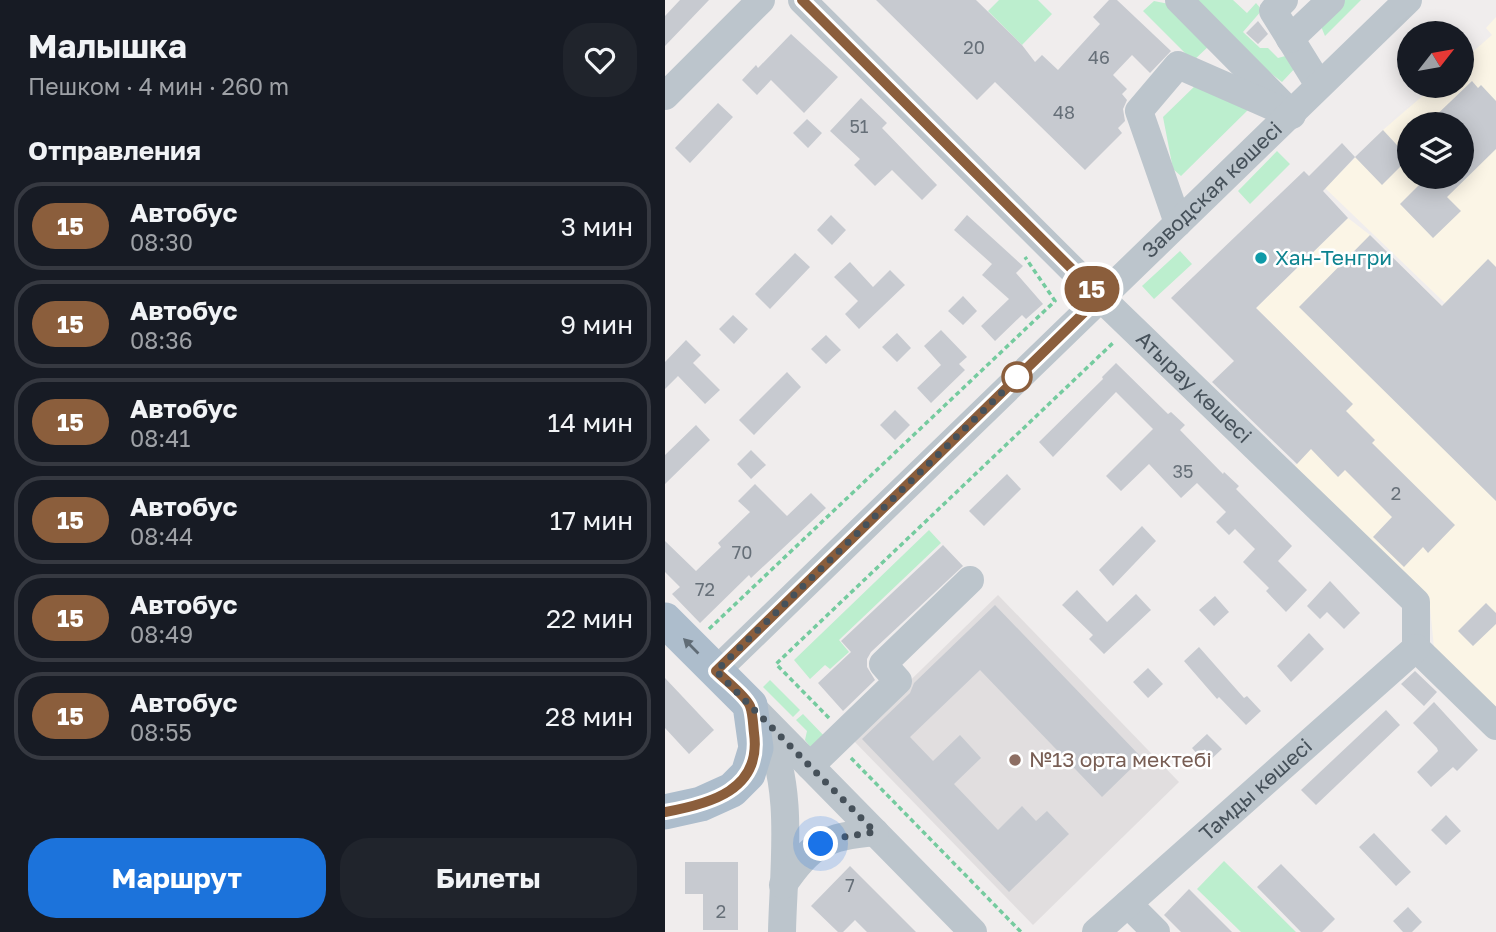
<!DOCTYPE html>
<html lang="ru">
<head>
<meta charset="utf-8">
<style>
  body { margin:0; font-family:"Golos Text",sans-serif; background:#20242c; color:#f1f3f6; height:100vh; display:flex; flex-direction:column; font-size:26px; white-space:nowrap }
  * { box-sizing:border-box; margin:0 }
  p { font-size:23px; color:#9ea1a6 }
  .icon { flex:none; width:38px; height:38px; fill:none; stroke:currentColor; stroke-width:2; stroke-linecap:round; stroke-linejoin:round }
  .map { position:relative; flex:1; overflow:hidden }
  .sheet { display:flex; flex-direction:column; background:#171b24; width:665px }
  .sheet>* { flex:none }
  .badge { padding:0 14px; border-radius:23px; font-size:24px; line-height:46px }
  .needle { width:46px; rotate:59deg }
  .tools { position:absolute; left:732px; top:21px; display:grid; gap:14px }
  .tools a { display:grid; place-items:center; width:77px; height:77px; border-radius:50%; background:#171b24; box-shadow:0 4px 18px #0003; font-size:35px }
  .you { position:absolute; width:35px; height:35px; margin:-18px; border:5px solid #fff; border-radius:50%; background:#1a73e8; box-shadow:0 0 0 10px #1a73e833 }
  .map>.badge { position:absolute; translate:-50% -50%; box-shadow:0 0 0 4px #fff }
  h2 { padding:0 28px; font-size:26px; line-height:63px }
  .round { display:grid; place-items:center; flex:none; width:74px; height:74px; border-radius:28px; background:#20242c }
  .summary { display:flex; align-items:center; justify-content:space-between; height:119px; padding:0 28px }
  h1 { font-size:33px; font-weight:700; line-height:52px }
  .cta { display:flex; gap:14px; margin-top:auto; padding:14px 28px }
  .cta a { flex:1; height:80px; border-radius:28px; background:#1c73db; color:#fff; font-size:28px; font-weight:700; line-height:80px; text-align:center }
  .cta a+a { background:#20242c; color:#f1f3f6 }
  ul { padding:0; list-style:none }
  li { display:flex; align-items:center; gap:21px; height:88px; margin:0 14px 10px; padding:0 14px; border:4px solid #363941; border-radius:28px }
  li div { flex:1 }
  li b { display:block; font-size:26px }
  li em { font-style:normal }
  li .badge { min-width:77px; font-weight:700; text-align:center }
  main { display:flex; flex:1; min-height:0 }
  .map>svg:first-child { display:block }
</style>
</head>
<body>
<main>
<section class="sheet">
<div class="summary"><div><h1>Малышка</h1><p>Пешком · 4 мин · 260 m</p></div><a class="round"><svg class="icon" aria-label="heart" viewBox="0 0 24 24"><path d="M12 20l-8-8c-3-5 5-10 8-4 3-6 11-1 8 4z"/></svg></a></div>
<h2>Отправления</h2>
<ul>
<li><span class="badge" style="background:#8b5e3c;color:#fff">15</span><div><b>Автобус</b><p>08:30</p></div><em>3 мин</em></li>
<li><span class="badge" style="background:#8b5e3c;color:#fff">15</span><div><b>Автобус</b><p>08:36</p></div><em>9 мин</em></li>
<li><span class="badge" style="background:#8b5e3c;color:#fff">15</span><div><b>Автобус</b><p>08:41</p></div><em>14 мин</em></li>
<li><span class="badge" style="background:#8b5e3c;color:#fff">15</span><div><b>Автобус</b><p>08:44</p></div><em>17 мин</em></li>
<li><span class="badge" style="background:#8b5e3c;color:#fff">15</span><div><b>Автобус</b><p>08:49</p></div><em>22 мин</em></li>
<li><span class="badge" style="background:#8b5e3c;color:#fff">15</span><div><b>Автобус</b><p>08:55</p></div><em>28 мин</em></li>
</ul>
<div class="cta"><a>Маршрут</a><a>Билеты</a></div>
</section>
<div class="map">
<svg width="831" height="932" viewBox="0 0 831 932">
  <rect width="100%" height="100%" fill="#f0eded"/>
  <path fill="#fbf5e6" fill-rule="evenodd" d="M831,17V352L660,188L718,130L769,86H796V62L827,35L821,28ZM744,124H796V177H744Z
    M683,218L705,235L831,359V709L769,648L764,597L628,468L687,404L591,308Z"/>
  <path fill="#e1dedf" d="M333,595L514,782L368,925L186,738Z"/>
  <path fill="#bceece" d="M334,0H373L387,14L357,45L323,11Z
    M526,0H568L582,13L591,3L597,10L578,32L595,48H603L613,58L624,55L633,65L617,82L564,41Z
    M672,0H696L660,36L655,24Z
    M489,1L504,4L546,44L528,61L478,11Z
    M533,83L586,107L516,176L508,169L498,117Z
    M612,151L625,164L585,204L573,191Z
    M515,251L527,264L489,299L477,286Z
    M264,530L276,543L174,640L184,652L165,669L160,665L145,679L129,660Z
    M105,680L135,710L128,717L98,687Z
    M138,714L164,741L149,752L140,740L142,731L131,720Z
    M559,861L631,932H576L532,889Z"/>
  <path fill="#c7cad0" d="M15,0H44L0,46V16Z
    M211,0H311L357,45L370,62L377,55L393,70L435,24L428,17L444,0H452L506,51L485,73L467,55L448,75L462,89L457,94L462,100L458,109L460,121L453,128L457,133L420,170L330,82L312,100Z
    M593,21L603,34L593,44L581,33Z
    M126,34L173,77L139,113L106,80L92,95L77,80L91,65L93,68Z
    M807,81L813,88L816,85L831,101V149L782,197L796,211L768,238L735,204L762,177H796V124H762Z
    M196,98L222,123L217,128L272,185L257,200L227,170L210,186L189,165L195,159L165,131Z
    M53,103L68,117L25,163L10,148Z
    M142,119L157,133L143,148L128,133Z
    M718,130L744,158L717,185L690,157Z
    M677,143L690,157L658,191L683,218L591,308L688,404L681,411L710,440L707,443L790,525L763,553L758,547L739,567L708,537L727,517L680,470L673,477L646,449L632,464L547,382L569,361L506,298L639,171L644,176Z
    M166,215L181,230L167,245L152,230Z
    M302,215L358,266L351,273L378,304L361,319L357,315L330,341L316,326L344,299L317,275L327,264L289,230Z
    M705,235L777,306L823,259L831,267V501L634,307Z
    M130,253L145,267L105,309L90,294Z
    M185,262L208,287L225,270L240,285L194,329L180,314L193,301L169,277Z
    M298,296L312,311L298,325L283,311Z
    M68,315L83,329L69,344L54,329Z
    M276,330L302,357L294,364L300,370L266,403L252,388L276,365L259,346Z
    M232,333L246,348L232,362L217,347Z
    M161,335L176,350L161,364L146,349Z
    M21,340L36,355L28,363L55,390L40,404L13,376L0,389V362Z
    M451,363L503,414L506,412L520,425L515,430L558,474L559,472L574,486L571,489L627,546L613,561L642,590L621,612L601,591L604,588L578,562L590,549L570,529L564,535L551,522L561,512L532,483L516,498L484,464L456,491L441,476L488,429L451,392L388,457L374,442L438,379L437,377Z
    M122,372L136,387L89,435L74,420Z
    M230,410L245,425L230,440L215,425Z
    M31,425L45,440L0,484V455Z
    M86,450L101,465L86,479L72,464Z
    M342,474L356,489L319,526L304,511Z
    M90,484L122,516L146,493L161,508L86,578L84,575L35,623L7,594L15,587L0,572V541L31,571L56,547L53,543L85,512L73,501Z
    M477,526L491,541L448,586L434,570Z
    M278,545L298,566L206,652L202,659V667L210,680L178,711L153,683L186,652L176,641Z
    M665,581L695,613L679,629L662,612L655,619L642,606Z
    M412,590L442,622L471,594L486,610L439,654L424,639L428,635L397,605Z
    M550,596L564,612L549,626L534,610Z
    M821,603L831,613V624L808,646L793,631Z
    M330,605L477,758L437,797L315,670L245,737L268,761L295,735L316,758L289,784L333,830L357,806L371,821L382,811L404,834L344,892L197,739L245,693L249,683Z
    M644,633L659,649L626,682L612,666Z
    M534,647L579,698L582,696L596,711L581,725L554,697L552,699L519,661Z
    M483,668L498,684L483,698L468,682Z
    M750,671L772,692L759,706L736,684Z
    M0,678L49,730L24,754L0,728Z
    M769,702L813,750L792,771L788,767L766,787L752,772L773,751L772,748L748,723Z
    M721,710L735,725L651,805L636,790Z
    M542,734L557,749L541,764L527,748Z
    M781,815L796,831L781,845L766,830Z
    M709,833L746,872L731,886L694,847Z
    M20,862H73V930H38V894H20Z
    M616,864L670,919L657,932H636L592,887Z
    M185,866L251,932H202L190,920L178,932H173L146,906Z
    M524,889L567,932H516L499,915Z
    M743,907L757,922L747,932H738L728,921Z"/>
  <g fill="none" stroke-linecap="round" stroke-linejoin="round">
    <path stroke="#75cb9f" stroke-width="3.5" stroke-dasharray="5 3.5" stroke-linecap="butt" d="M44,629L390,301L360,257
      M164,718L111,664L449,342
      M186,758L356,932"/>
    <g stroke="#bcc5cc" stroke-width="28">
      <path id="s1" d="M137,0L435,297L751,602V648L831,726"/>
      <path d="M514,0L618,105"/>
      <path d="M619,0L608,11L654,85"/>
      <path d="M625,39L666,0"/>
      <path d="M0,96L96,0"/>
      <path d="M513,223L474,111L513,65L627,115"/>
      <path id="s2" d="M51,671L743,0"/>
      <path d="M85,705L308,932"/>
      <path d="M99,729C131,780 118,872 117,932"/>
      <path d="M145,766L233,681L218,664L305,580"/>
      <path d="M118,885C146,843 161,837 210,832"/>
      <path d="M463,904L491,932"/>
      <path id="s3" d="M431,932L751,648"/>
    </g>
    <path stroke="#adbdcc" stroke-width="35" d="M0,620L85,705L91,748L83,774L67,790L36,804L0,812"/>
  </g>
  <defs><path id="oneway-solid" d="M-6-.8H1V-3.2L6.5 0L1 3.2V.8H-6Z" transform="scale(1.75)"/></defs>
  <use fill="#606c76" href="#oneway-solid" transform="translate(26 646) rotate(-135)"/>
  <g fill="none" stroke-linecap="round" stroke-linejoin="round">
    <defs>
      <path id="line" d="M0,812C45,804 97,790 89,733C88,725 88,714 85,706C81,696 60,680 51,671L435,297L137,0"/>
    </defs>
    <use href="#line" stroke="#fff" stroke-width="16"/>
    <use href="#line" stroke="#8b5e3c" stroke-width="10"/>
    <path stroke="#46515a" stroke-width="7" stroke-dasharray="0 12.6" d="M156,844L172,838L210,832L51,671L358,372L352,377"/>
  </g>
  <circle fill="#0f9aa8" stroke="#fff" stroke-width="2.5" cx="596" cy="258" r="7"/>
  <circle fill="#fff" stroke="#8b5e3c" stroke-width="3.5" cx="352" cy="377" r="14"/>
  <circle fill="#8d6e63" stroke="#fff" stroke-width="2.5" cx="350" cy="760" r="7"/>
  <g text-anchor="middle" stroke-width="5" stroke-linejoin="round" paint-order="stroke">
    <g font-size="18" fill="#666f78">
      <text x="309" y="54">20</text>
      <text x="434" y="64">46</text>
      <text x="399" y="119">48</text>
      <text x="194" y="133">51</text>
      <text x="518" y="478">35</text>
      <text x="731" y="500">2</text>
      <text x="77" y="559">70</text>
      <text x="40" y="596">72</text>
      <text x="185" y="892">7</text>
      <text x="56" y="918">2</text>
    </g>
    <g font-size="21" fill="#46515a" stroke="#fff">
      <text dy="7" stroke="none"><textPath href="#s2" startOffset="691">Заводская көшесі</textPath></text>
      <text dy="7" stroke="none"><textPath href="#s1" startOffset="551">Атырау көшесі</textPath></text>
      <text dy="7" stroke="none"><textPath href="#s3" startOffset="214">Тамды көшесі</textPath></text>
    </g>
    <g font-size="21" fill="#0d838f" stroke="#fff" text-anchor="start">
      <text x="610" y="265">Хан-Тенгри</text>
    </g>
    <g font-size="21" fill="#785e54" stroke="#fff" text-anchor="start">
      <text x="364" y="767">№13 орта мектебі</text>
    </g>
  </g>
</svg>
<div class="tools">
<a><svg class="needle" viewBox="-14 -14 28 28"><path d="M0-13l5 13h-10z" fill="#e53935"/><path d="M0 13l5-13h-10z" fill="#9ea1a6"/></svg></a>
<a><svg class="icon" aria-label="layers" viewBox="0 0 24 24"><path d="M12 4l9 5-9 5-9-5zM3 14l9 5 9-5"/></svg></a>
</div>
<div class="you" style="left:156px;top:844px"></div>
<b class="badge" style="left:427px;top:289px;background:#8b5e3c;color:#fff">15</b>
</div>
</main>
</body>
</html>
